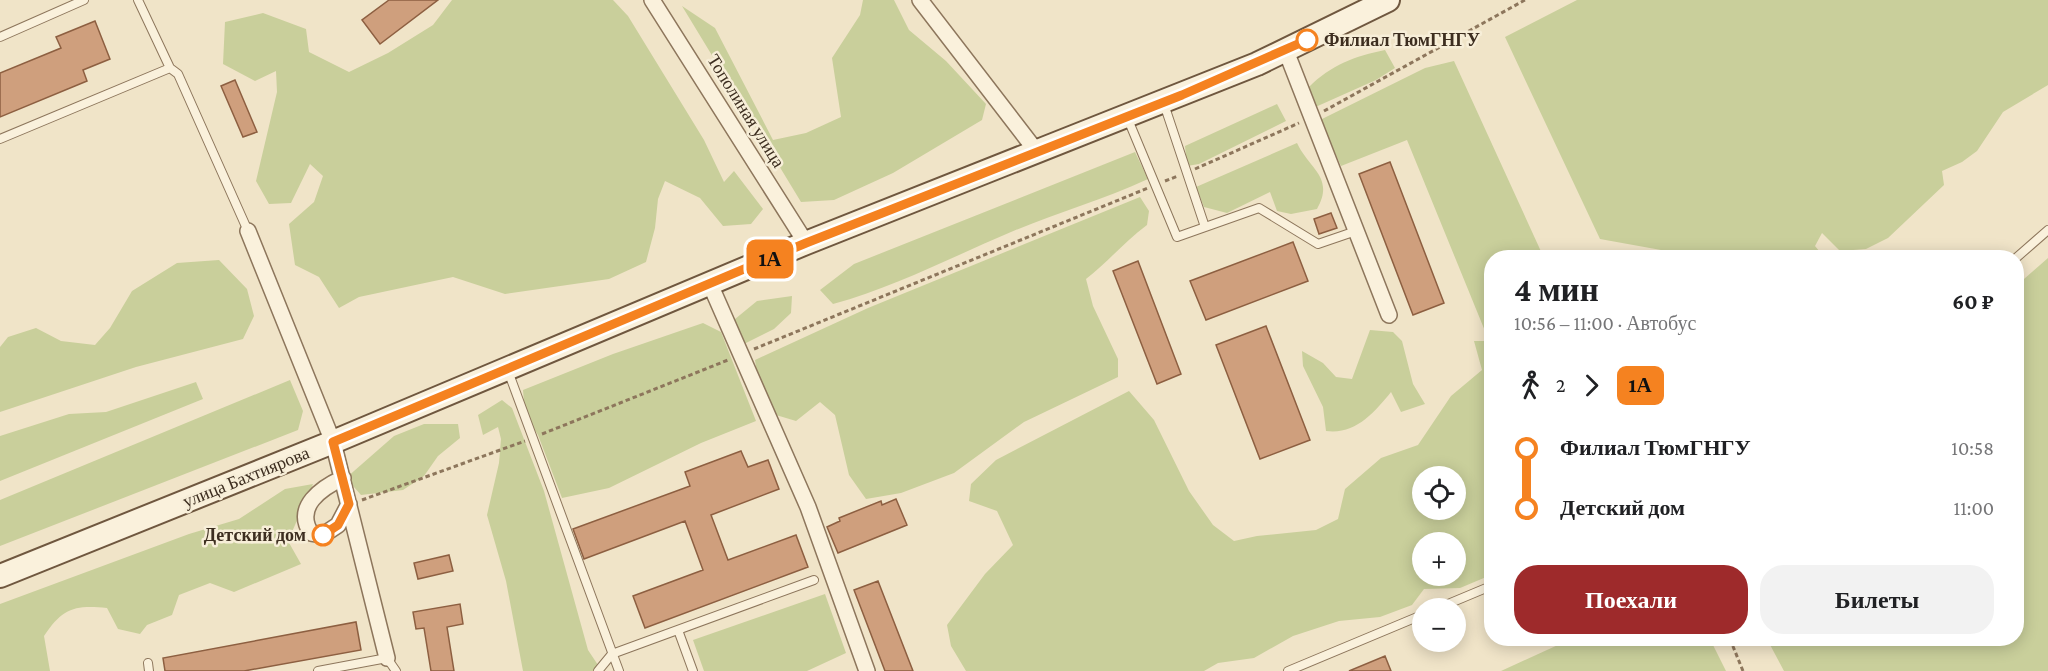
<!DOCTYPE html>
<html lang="ru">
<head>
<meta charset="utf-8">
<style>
  body { margin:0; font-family:"Crimson Pro",serif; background:#f2f2f2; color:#202124; height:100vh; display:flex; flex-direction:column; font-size:22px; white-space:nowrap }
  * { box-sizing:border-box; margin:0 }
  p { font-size:20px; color:#757577 }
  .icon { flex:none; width:33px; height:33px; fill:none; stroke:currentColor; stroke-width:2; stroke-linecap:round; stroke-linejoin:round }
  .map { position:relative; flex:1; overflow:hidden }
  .sheet { position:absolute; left:1484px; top:250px; width:540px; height:396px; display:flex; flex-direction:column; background:#fff; border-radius:24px; box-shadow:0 3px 15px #0003 }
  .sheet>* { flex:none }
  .badge { padding:0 12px; border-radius:9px; font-size:21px; line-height:39px }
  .fabs { position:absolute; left:1412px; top:466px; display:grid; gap:12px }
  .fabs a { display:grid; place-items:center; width:54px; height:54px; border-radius:50%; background:#fff; box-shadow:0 3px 15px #0003; font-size:30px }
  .map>.badge { position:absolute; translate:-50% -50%; box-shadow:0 0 0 3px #fff }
  .legs { display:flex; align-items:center; gap:9px; height:66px; padding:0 30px; font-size:20px }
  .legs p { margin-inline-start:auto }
  .headline { display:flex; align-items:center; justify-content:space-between; height:102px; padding:0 30px }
  h1 { font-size:33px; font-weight:700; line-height:45px }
  .cta { display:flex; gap:12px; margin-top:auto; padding:12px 30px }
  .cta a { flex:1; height:69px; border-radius:24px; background:#9e2a2b; color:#fff; font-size:24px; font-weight:700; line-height:69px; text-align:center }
  .cta a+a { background:#f2f2f2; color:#202124 }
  ul { padding:0 30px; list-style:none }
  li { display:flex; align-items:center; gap:21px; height:60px; font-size:22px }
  li i { display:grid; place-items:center; width:9px; height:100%; margin:0 8px; background:currentColor }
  li i::after { content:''; width:15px; height:15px; margin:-8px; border:4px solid; border-radius:50%; background:#fff }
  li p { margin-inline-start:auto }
  li:first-child i { background:linear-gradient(#0000 50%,currentColor 0) }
  li:last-child i { background:linear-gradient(currentColor 50%,#0000 0) }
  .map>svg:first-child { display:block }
</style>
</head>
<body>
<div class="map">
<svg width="2048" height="671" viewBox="0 0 2048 671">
  <rect width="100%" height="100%" fill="#f0e4c8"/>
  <path fill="#c9cf9b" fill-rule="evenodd" d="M452,0H613L628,16L704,140L724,182L734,171L763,209L751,224L723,226L700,198L665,181L658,199L655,228L646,262L609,279L505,294L453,277L359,297L339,308L319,277L295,265L289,224L314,202L323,176L310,164L291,203L269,204L256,181L277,92L276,71L255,81L223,64L225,22L263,13L306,29L309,52L349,72L388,53L433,25Z
    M863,0H894L909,30L946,61L986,104L982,120L893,173L834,200L801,202L682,6L715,28L773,140L806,133L841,117L832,58L860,15Z
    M1577,0H2048V85L2003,112L1977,151L1962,162L1942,171L1944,185L1888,238L1866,249L1840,251L1822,233L1815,246L1825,258H1659L1661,250L1600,239L1505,37Z
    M1385,50L1395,68L1376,80L1311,109L1309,87C1331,65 1355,56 1385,50Z
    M1454,61L1544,258H1491V331H1485L1407,140L1341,166L1320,120L1425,68Z
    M1277,104L1286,121L1199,164L1187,166L1185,146Z
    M1297,143C1309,169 1335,177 1317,209L1291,214L1277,211L1270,192L1227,213L1204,207L1196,187Z
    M1135,152L1148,179C1103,200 1056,213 1011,232C952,257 895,287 833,304L820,290L854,264Z
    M1140,197L1149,211L1147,225C1125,241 1108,262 1086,279L1093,306L1118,359V377L1024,422L954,473L901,493L866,499L849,475L835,415L820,402L796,421L776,415L759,387L755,360L868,308Z
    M2048,258V671H1784L1767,639H2016V286Z
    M219,260L247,289L254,316L243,339L136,367L0,412V347L8,337L36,328L61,341L95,345L110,328L132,291L177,263Z
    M792,296L791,313L774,329L740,346L729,324L757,301Z
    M703,323L721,332L756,421L701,443L609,488L562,498L538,435L525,415L523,390L613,354Z
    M1370,330L1393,332L1402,341L1413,384L1425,404L1401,412L1391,392C1374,413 1355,435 1326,431L1323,407L1303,366L1302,351L1323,363L1336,377L1352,379Z
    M1474,341H1491V575L1460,588L1424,589L1412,605L1380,617L1339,621L1293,636L1254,658L1218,663L1204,671H966L951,646L947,625L985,574L1013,545L997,511L969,501L971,484L996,460L1129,391L1154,420L1189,491L1213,525L1234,541L1257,536L1316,530L1338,519L1345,489L1381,458L1418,445L1451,396L1482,370ZM1422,477H1455V510H1422ZM1422,543H1455V576H1422Z
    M290,380L303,411L298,430L0,546V500Z
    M196,382L203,399L0,481V436L69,414L106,412Z
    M502,400L512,408L544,491L588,650L602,671H523L506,581L487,515L499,463L501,439L498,427L483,435L478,415Z
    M424,424H458L460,438L438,456L424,476L403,490L361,495L346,478L394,436Z
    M313,484L288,541L301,564L234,592L210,583L179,595L172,615L147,625L140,634L118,629L107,608C74,605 63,608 44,636L50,671H0V604L189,534L239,519L285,489Z
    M825,594L846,653L807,671H704L693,640Z
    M1571,639H1710L1726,671H1501Z"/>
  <path fill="#cf9f7d" stroke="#8d5f41" stroke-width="1.5" d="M389,0H438L380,44L362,20Z
    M95,21L110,59L83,70L87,81L0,117V73L61,48L56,37Z
    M235,80L257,132L243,137L221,86Z
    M1390,162L1444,303L1413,315L1359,174Z
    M1331,213L1337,228L1319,234L1314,219Z
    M1293,242L1308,281L1206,320L1190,281Z
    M1138,261L1181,374L1157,384L1113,271Z
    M1266,326L1310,440L1260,459L1216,345Z
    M741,451L748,467L768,460L779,489L711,515L728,560L796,535L808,567L645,628L633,596L703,570L685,521L584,559L573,529L690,486L685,472Z
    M896,499L907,525L838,553L827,527L840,521L839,518L881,501L882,505Z
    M449,555L453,571L418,579L414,563Z
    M878,581L913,671H885L854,590Z
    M460,604L463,624L447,627L454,671H431L424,628L416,629L413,612Z
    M356,622L361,650L244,671H165L163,658Z
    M1385,656L1391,671H1349Z"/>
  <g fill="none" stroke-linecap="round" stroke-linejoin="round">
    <defs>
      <path id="service" d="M0,37L84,0
        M170,68L178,74L248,231
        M1164,104L1205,227
        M1127,117L1177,237L1259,208L1318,244L1356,231
        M0,139L170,68L138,0
        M2016,258L2048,230
        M508,371L619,671
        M1436,609L1491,586
        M678,630L693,671
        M148,663L149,671
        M318,671L387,658L396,671
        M598,671L612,654L814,580
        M1288,671L1422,615"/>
      <path id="minor" d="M652,0L806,243
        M920,0L1037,152
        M1286,51L1389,315
        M248,231L333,442L387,658
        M710,284L808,507L867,671
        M343,478C321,488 294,507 311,533L323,535L338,525L349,504"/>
      <path id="secondary" d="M0,576L333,442L806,243L1257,64L1388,0"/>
    </defs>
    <use href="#service" stroke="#8d765c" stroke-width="10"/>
    <use href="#minor" stroke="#8d765c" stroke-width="18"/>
    <use href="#secondary" stroke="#6f573f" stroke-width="26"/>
    <path stroke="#8d765c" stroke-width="3" stroke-dasharray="4.5 3" stroke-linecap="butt" d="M1324,111L1525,0
      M1195,169L1299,123
      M1165,181L1178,176
      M754,349L1148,188
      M542,434L728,360
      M362,500L525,441
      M1730,639L1743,671"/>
    <use href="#service" stroke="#faf1dc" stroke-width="8"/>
    <use href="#minor" stroke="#faf1dc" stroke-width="15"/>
    <use href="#secondary" stroke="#faf1dc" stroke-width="22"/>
  </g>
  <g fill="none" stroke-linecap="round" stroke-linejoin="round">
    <defs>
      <path id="line-1" d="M323,535L338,525L349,504L333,442L806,243L1182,95L1307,40"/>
    </defs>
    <use href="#line-1" stroke="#fff" stroke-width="14"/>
    <use href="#line-1" stroke="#f58220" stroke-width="9"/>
  </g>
  <g fill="#fff" stroke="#f58220" stroke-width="3">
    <circle cx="1307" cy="40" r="10"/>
    <circle cx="323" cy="535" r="10"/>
  </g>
  <g text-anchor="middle" stroke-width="5" stroke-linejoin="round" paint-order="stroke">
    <g font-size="18" font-weight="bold" fill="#3d2e20" stroke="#f7eed8" text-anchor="start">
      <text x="1324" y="46">Филиал ТюмГНГУ</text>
      <text x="306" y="541" text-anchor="end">Детский дом</text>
    </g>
    <g font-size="18" fill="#3d2e20" stroke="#f7eed8">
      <text transform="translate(746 111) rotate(58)" y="6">Тополиная улица</text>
      <text transform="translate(246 477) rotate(-22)" y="6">улица Бахтиярова</text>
    </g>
  </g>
</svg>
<div class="fabs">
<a><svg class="icon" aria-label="locate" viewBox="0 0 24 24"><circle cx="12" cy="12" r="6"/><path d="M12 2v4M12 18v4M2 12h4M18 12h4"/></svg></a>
<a>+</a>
<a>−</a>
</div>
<b class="badge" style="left:770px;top:259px;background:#f58220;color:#111">1А</b>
<section class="sheet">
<div class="headline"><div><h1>4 мин</h1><p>10:56 – 11:00 · Автобус</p></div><b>60 ₽</b></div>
<div class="legs"><svg class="icon" aria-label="walk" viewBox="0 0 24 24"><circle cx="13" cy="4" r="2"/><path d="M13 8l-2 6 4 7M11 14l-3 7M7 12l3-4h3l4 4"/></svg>2<svg class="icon" aria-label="forward" viewBox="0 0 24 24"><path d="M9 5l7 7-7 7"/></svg><b class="badge" style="background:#f58220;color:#111">1А</b></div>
<ul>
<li><i style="color:#f58220"></i><b>Филиал ТюмГНГУ</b><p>10:58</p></li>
<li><i style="color:#f58220"></i><b>Детский дом</b><p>11:00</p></li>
</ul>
<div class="cta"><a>Поехали</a><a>Билеты</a></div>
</section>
</div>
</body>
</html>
